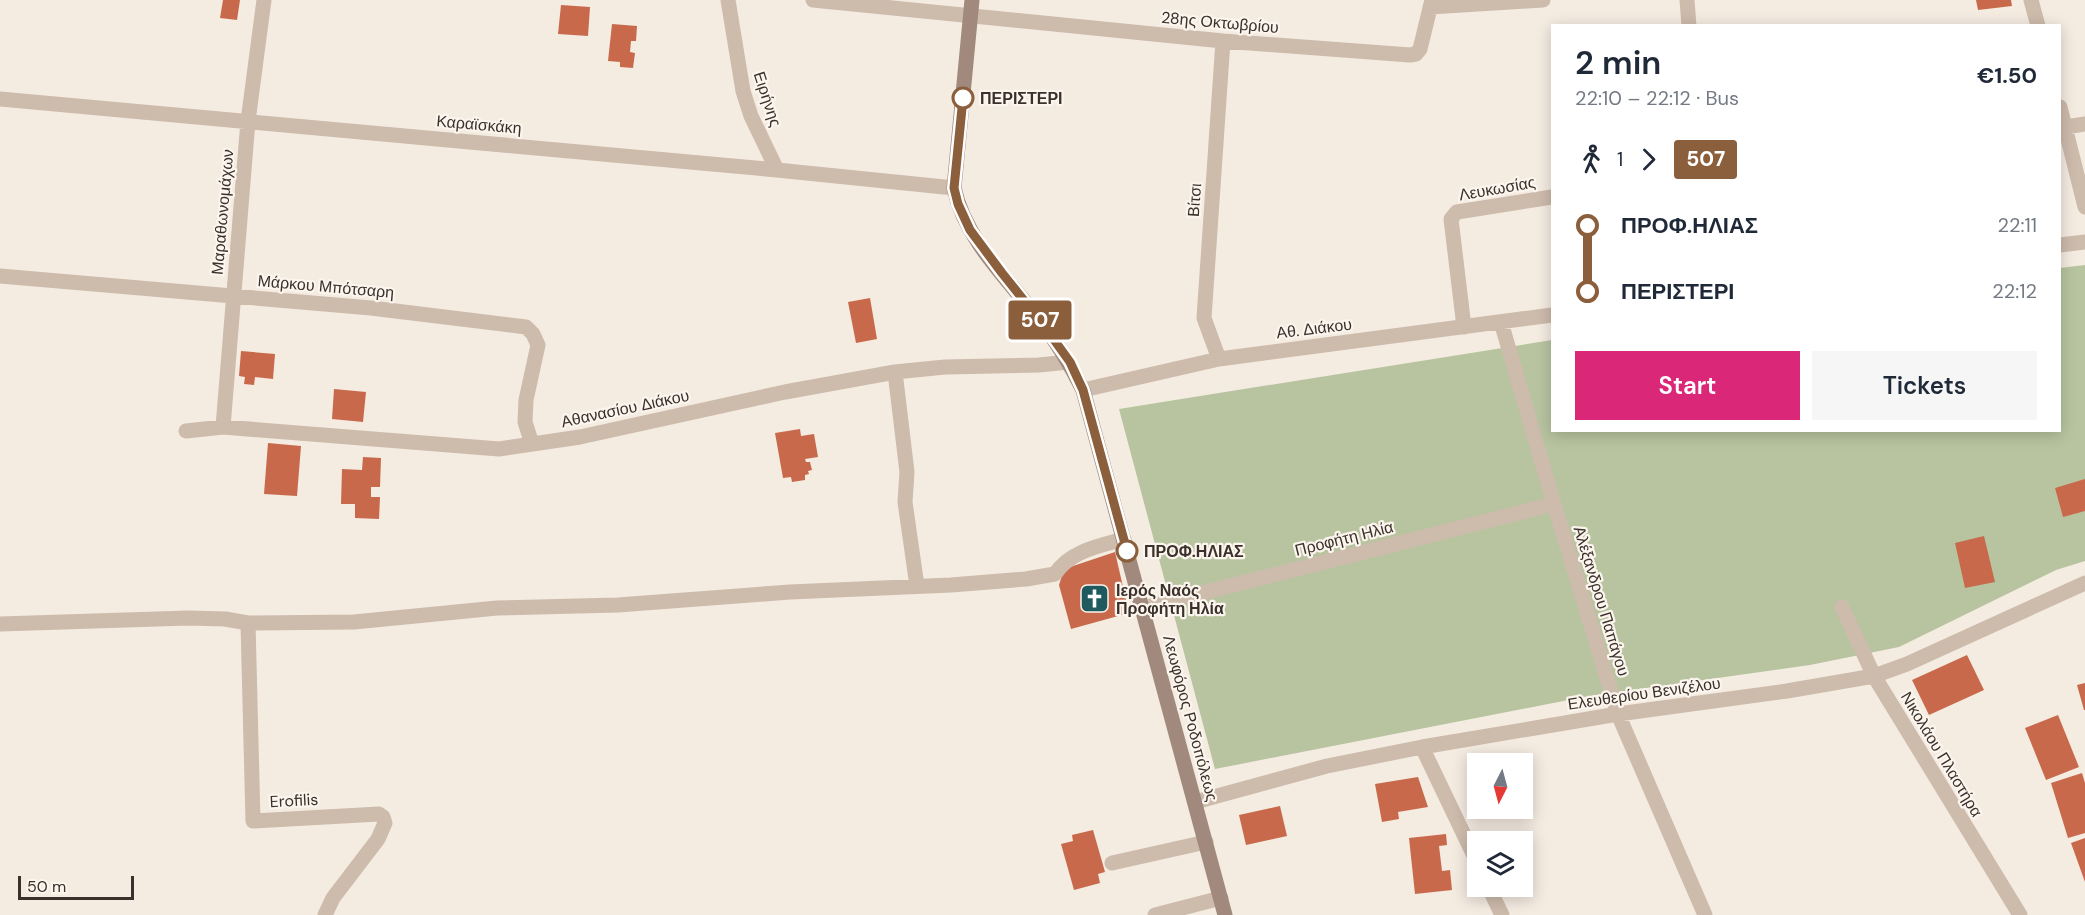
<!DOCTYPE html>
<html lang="en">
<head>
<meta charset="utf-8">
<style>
  body { margin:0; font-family:"DM Sans",sans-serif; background:#f6f6f7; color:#1f2937; height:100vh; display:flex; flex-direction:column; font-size:22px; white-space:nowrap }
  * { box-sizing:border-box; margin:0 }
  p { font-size:20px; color:#747a83 }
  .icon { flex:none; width:33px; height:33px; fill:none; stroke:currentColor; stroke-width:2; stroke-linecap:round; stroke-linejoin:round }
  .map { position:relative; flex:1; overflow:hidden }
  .drawer { position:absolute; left:1551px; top:24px; width:510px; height:408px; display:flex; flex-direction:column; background:#fff; border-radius:0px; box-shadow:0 3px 15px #0003 }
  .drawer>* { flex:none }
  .badge { padding:0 12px; border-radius:4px; font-size:21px; line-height:39px }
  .needle { width:39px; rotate:186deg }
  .controls { position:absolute; left:1467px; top:753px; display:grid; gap:12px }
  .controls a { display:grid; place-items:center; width:66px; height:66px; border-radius:0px; background:#fff; box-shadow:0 3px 15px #0003; font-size:30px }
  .scale { position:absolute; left:18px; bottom:15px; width:116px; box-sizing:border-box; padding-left:6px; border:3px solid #3b302b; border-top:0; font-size:16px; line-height:21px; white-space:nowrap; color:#3b302b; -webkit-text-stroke:4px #fbf5ee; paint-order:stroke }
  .map>.badge { position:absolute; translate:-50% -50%; box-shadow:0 0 0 3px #fff }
  .legs { display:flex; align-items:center; gap:9px; height:66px; padding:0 24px; font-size:20px }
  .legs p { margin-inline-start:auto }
  .headline { display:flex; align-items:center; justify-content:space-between; height:102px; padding:0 24px }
  h1 { font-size:33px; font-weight:600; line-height:45px }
  .button { display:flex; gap:12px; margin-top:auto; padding:12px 24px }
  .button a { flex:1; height:69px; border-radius:0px; background:#db2777; color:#fff; font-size:24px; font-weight:600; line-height:69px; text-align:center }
  .button a+a { background:#f6f6f7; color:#1f2937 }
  ul { padding:0 24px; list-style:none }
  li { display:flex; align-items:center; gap:21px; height:66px; font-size:22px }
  li i { display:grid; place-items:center; width:9px; height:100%; margin:0 8px; background:currentColor }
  li i::after { content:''; width:15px; height:15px; margin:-8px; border:4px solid; border-radius:50%; background:#fff }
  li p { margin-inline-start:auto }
  li:first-child i { background:linear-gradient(#0000 50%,currentColor 0) }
  li:last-child i { background:linear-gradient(currentColor 50%,#0000 0) }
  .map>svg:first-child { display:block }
</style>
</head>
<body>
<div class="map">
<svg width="2085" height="915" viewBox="0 0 2085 915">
  <rect width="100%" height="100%" fill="#f4ebe1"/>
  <path fill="#b8c4a0" d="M2085,265V561L2056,570L1899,647L1810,665L1589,696L1215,769L1119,409L1552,340V430H2060V268Z"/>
  <path fill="#c8694b" d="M223,0H240L237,20L220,18Z
    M1976,0H2011L2012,6L1978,10Z
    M561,5L590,7L588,36L558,34Z
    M612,24L637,26L636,41H631L630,52L635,53L633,68L620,67V62L608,61Z
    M870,298L877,339L856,343L848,302Z
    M241,351L275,354L273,379L255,377L254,385L244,384L245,377L239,376Z
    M334,389L366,392L363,422L332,419Z
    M800,429L801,436L814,434L818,457L805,459L806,462H810L812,470L808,471L809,474L805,475V480L792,482L791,477L783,478L775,433Z
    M268,443L301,446L297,496L264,494Z
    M363,457L381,458L380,487H371V497H380L379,519L355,518V504H341L342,469L362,470Z
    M2085,479V511L2063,517L2055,488Z
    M1984,536L1995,582L1965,588L1955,543Z
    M1115,552L1129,613L1071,629L1059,585L1064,569Z
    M1967,655L1984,690L1929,715L1912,680Z
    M2085,683V710H2084L2077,685Z
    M2058,715L2079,767L2046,780L2025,728Z
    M2082,773L2085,783V833L2068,838L2051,783Z
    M1418,777L1428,807L1398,812L1399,819L1382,822L1375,784Z
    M1280,806L1287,836L1246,845L1239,815Z
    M1093,830L1105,872L1098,874L1100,883L1074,890L1061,844L1073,841L1072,835Z
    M1446,834L1447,845L1439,846L1442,871L1450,870L1452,890L1415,894L1409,838Z
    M2085,838V882L2071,843Z"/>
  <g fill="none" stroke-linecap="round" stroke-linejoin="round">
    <path stroke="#cdbbac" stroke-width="15" d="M728,0L743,91L751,116L777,170
      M813,0L1223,41L1410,55L1416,54L1420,49L1432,0
      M1687,0L1689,26
      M2031,0L2038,26
      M1430,7L1543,0
      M0,99L777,170L954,188
      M2060,107L2085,207
      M2060,128L2085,124
      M2060,245L2085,242
      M0,276L371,308L526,327L533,334L538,345L526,400L525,422L532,444
      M1501,322L1554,504L1618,714L1705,915
      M1464,327L1451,219L1457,212L1552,197
      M1219,359L1204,318L1223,41
      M895,372L907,472L905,502L917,586
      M1083,390L1219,359L1552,315
      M223,427L248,121L264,0
      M186,431L223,427L499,449L580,437L785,392L895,372L945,367L1039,365L1069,362
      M1842,607L1874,676L2020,915
      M1143,608L1554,504
      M248,623L253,821L379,814L383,817L385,823L378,839L333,898L325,915
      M0,624L188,618L225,619L248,623L354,622L497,608L618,605L790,592L951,585L1026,579L1055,574C1070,551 1099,546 1124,539
      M1422,747L1478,864
      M1195,802L1327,766L1422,747L1618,714L1787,691L1874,676L1907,664L2085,583
      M1112,863L1206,842
      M1488,886L1502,915
      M1155,915L1221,898"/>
    <path stroke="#a18a7d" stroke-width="15" d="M972,0L954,188C966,242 1010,281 1042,323C1058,344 1071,366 1083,390L1225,915"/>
  </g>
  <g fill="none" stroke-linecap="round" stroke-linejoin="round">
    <defs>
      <path id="line-1" d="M963,98L954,188L958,204L970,230L1002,273L1042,323L1070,362L1083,390L1127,551"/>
    </defs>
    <use href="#line-1" stroke="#fff" stroke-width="14"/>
    <use href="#line-1" stroke="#8b5e3c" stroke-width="9"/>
  </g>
  <defs>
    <symbol id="church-square" viewBox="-11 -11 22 22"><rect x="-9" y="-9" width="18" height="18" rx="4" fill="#1f5a5e" stroke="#fbf5ee"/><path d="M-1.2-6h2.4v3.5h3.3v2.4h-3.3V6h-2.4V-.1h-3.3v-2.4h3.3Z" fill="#fff"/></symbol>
  </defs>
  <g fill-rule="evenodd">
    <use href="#church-square" x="1078" y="582" width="33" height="33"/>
  </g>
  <g fill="#fff" stroke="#8b5e3c" stroke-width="3">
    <circle cx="963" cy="98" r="10"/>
    <circle cx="1127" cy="551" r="10"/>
  </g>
  <g text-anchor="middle" stroke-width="4.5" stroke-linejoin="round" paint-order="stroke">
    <g font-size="16" fill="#3b302b" stroke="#fbf5ee">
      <text transform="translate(1220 22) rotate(5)" y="6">28ης Οκτωβρίου</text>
      <text transform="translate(768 99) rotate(72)" y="6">Ειρήνης</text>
      <text transform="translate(479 124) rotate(5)" y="6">Καραϊσκάκη</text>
      <text transform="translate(1497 188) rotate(-10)" y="6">Λευκωσίας</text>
      <text transform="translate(1194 200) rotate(-86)" y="6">Βίτσι</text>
      <text transform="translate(222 212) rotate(-85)" y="6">Μαραθωνομάχων</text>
      <text transform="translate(326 286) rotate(5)" y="6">Μάρκου Μπότσαρη</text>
      <text transform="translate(1314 328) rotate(-7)" y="6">Αθ. Διάκου</text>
      <text transform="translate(625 408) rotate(-12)" y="6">Αθανασίου Διάκου</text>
      <text transform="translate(1344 538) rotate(-14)" y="6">Προφήτη Ηλία</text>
      <text transform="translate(1602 601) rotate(73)" y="6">Αλέξανδρου Παπάγου</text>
      <text transform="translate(1644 693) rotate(-8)" y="6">Ελευθερίου Βενιζέλου</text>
      <text transform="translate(1191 718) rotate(75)" y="6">Λεωφόρος Ροδοπόλεως</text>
      <text transform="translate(1942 754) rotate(59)" y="6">Νικολάου Πλαστήρα</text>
      <text transform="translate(294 800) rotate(-3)" y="6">Erofilis</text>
    </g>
    <g font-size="16" font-weight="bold" fill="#3b302b" stroke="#fbf5ee" text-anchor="start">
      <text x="980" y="104">ΠΕΡΙΣΤΕΡΙ</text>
      <text x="1144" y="557">ΠΡΟΦ.ΗΛΙΑΣ</text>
    </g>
    <g font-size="16" font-weight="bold" fill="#3b302b" stroke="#fbf5ee" text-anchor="start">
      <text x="1116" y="596">Ιερός Ναός<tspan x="1116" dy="18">Προφήτη Ηλία</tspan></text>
    </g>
  </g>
</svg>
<div class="controls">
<a><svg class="needle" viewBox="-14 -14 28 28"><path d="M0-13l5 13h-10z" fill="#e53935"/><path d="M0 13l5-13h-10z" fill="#747a83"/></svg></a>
<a><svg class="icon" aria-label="layers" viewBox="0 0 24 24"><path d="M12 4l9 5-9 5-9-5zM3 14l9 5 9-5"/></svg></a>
</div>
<div class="scale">50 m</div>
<b class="badge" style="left:1040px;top:320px;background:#8b5e3c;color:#fff">507</b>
<section class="drawer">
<div class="headline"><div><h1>2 min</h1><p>22:10 – 22:12 · Bus</p></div><b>€1.50</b></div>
<div class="legs"><svg class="icon" aria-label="walk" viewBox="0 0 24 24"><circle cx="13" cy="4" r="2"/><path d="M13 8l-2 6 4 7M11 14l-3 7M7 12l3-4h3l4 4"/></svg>1<svg class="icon" aria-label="forward" viewBox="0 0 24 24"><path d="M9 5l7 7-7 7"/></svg><b class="badge" style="background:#8b5e3c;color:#fff">507</b></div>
<ul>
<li><i style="color:#8b5e3c"></i><b>ΠΡΟΦ.ΗΛΙΑΣ</b><p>22:11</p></li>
<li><i style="color:#8b5e3c"></i><b>ΠΕΡΙΣΤΕΡΙ</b><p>22:12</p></li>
</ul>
<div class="button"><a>Start</a><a>Tickets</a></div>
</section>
</div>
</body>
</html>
